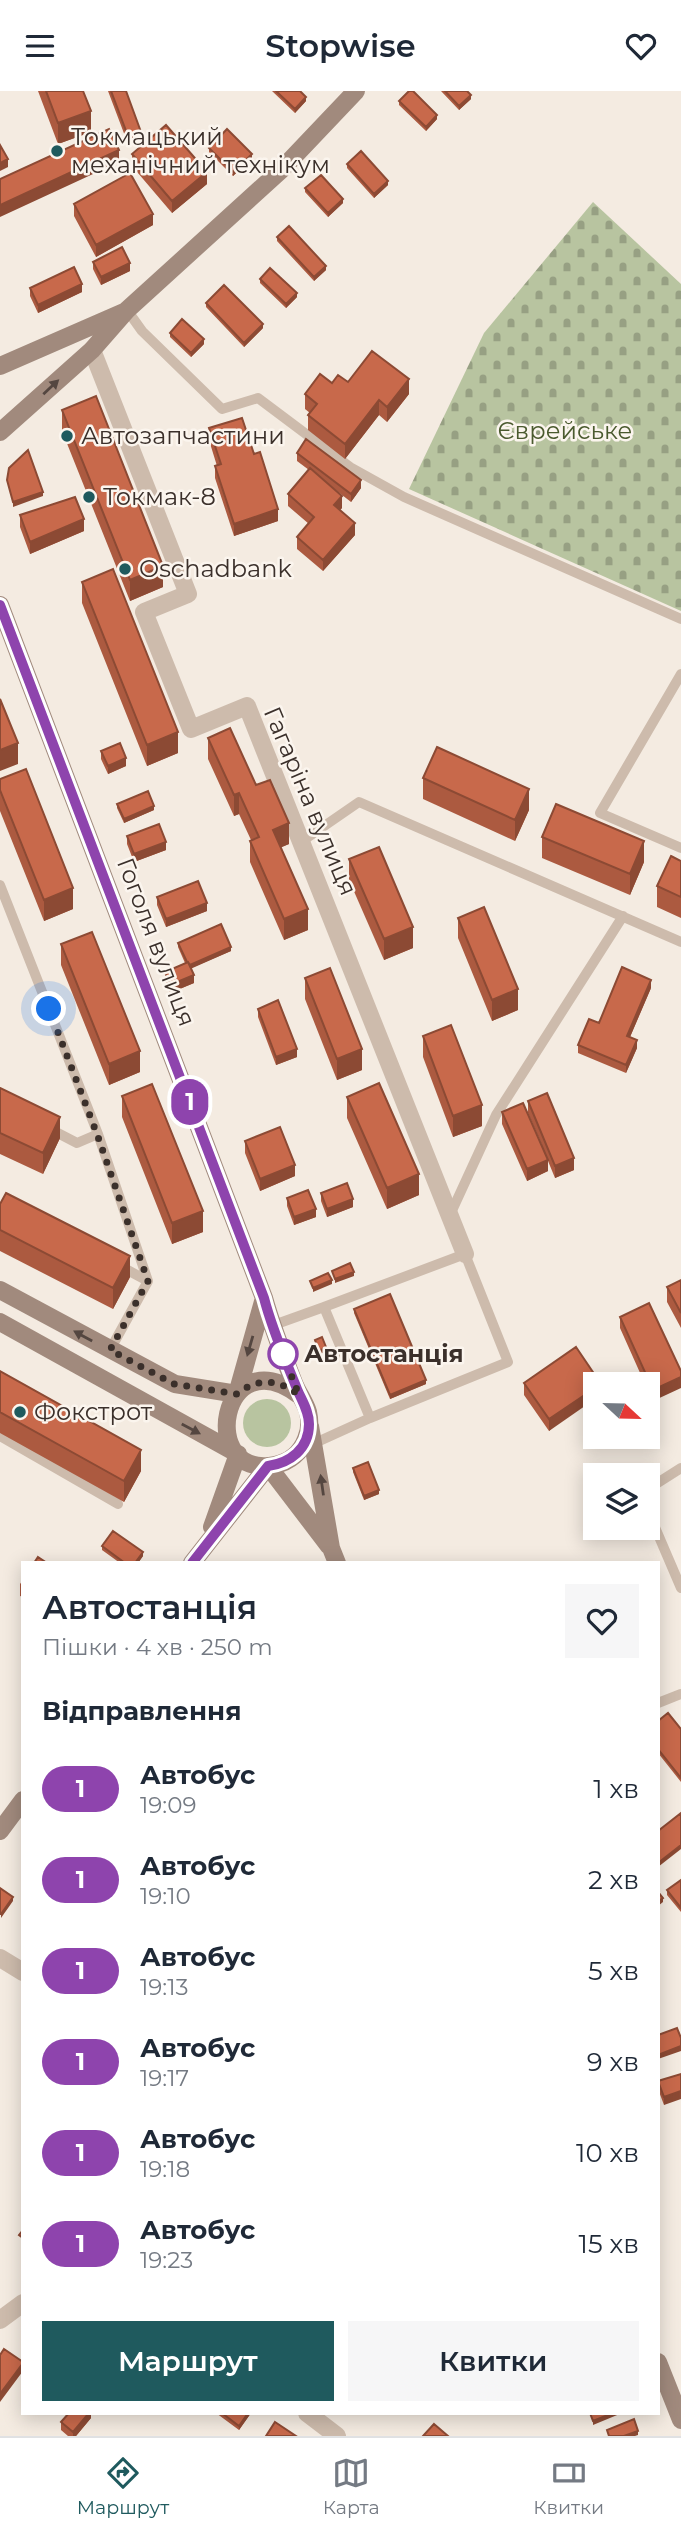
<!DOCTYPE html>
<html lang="uk">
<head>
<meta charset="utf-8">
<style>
  body { margin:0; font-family:Montserrat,sans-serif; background:#f6f6f7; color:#1f2937; height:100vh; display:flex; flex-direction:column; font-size:26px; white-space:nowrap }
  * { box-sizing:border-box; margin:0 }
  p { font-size:23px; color:#747a83 }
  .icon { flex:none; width:38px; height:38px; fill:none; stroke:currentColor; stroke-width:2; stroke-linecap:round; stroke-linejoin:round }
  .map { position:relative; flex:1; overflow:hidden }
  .sheet { position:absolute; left:21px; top:1470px; width:639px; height:854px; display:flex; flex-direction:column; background:#fff; border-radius:0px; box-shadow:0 4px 18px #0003 }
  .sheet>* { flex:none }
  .badge { padding:0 14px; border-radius:23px; font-size:24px; line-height:46px }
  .needle { width:46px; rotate:112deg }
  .fabs { position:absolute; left:583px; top:1281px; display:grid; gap:14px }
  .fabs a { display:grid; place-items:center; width:77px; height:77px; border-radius:0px; background:#fff; box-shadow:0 4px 18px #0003; font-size:35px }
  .you { position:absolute; width:35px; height:35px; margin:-18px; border:5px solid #fff; border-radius:50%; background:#1a73e8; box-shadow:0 0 0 10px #1a73e833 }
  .map>.badge { position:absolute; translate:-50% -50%; box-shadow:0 0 0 4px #fff }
  h2 { padding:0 21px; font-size:26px; line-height:63px }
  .round { display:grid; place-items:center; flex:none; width:74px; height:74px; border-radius:0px; background:#f6f6f7 }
  .headline { display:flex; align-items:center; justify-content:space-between; height:119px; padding:0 21px }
  h1 { font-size:33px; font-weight:600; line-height:52px }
  .action { display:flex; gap:14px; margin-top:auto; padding:14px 21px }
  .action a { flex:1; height:80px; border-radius:0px; background:#1f5a5e; color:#fff; font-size:28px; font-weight:600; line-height:80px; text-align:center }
  .action a+a { background:#f6f6f7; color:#1f2937 }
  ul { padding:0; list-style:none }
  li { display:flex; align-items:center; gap:21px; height:91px; padding:0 21px }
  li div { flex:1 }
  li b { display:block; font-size:26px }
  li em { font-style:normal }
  li .badge { min-width:77px; font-weight:700; text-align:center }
  header { display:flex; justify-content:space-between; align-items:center; height:91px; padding:0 21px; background:#fff; font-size:32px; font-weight:600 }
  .tabs { display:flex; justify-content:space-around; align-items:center; height:98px; border-top:2px solid #e0e1e3; background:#fff; font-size:19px; color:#747a83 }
  .tabs a { display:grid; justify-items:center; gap:4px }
  .tabs .selected { color:#1f5a5e }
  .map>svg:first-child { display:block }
</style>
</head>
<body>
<header><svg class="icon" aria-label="menu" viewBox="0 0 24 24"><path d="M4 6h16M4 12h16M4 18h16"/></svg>Stopwise<svg class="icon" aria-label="heart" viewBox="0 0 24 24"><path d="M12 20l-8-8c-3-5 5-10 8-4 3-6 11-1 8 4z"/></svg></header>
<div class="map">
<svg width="681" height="2345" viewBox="0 0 681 2345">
  <defs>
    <pattern id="cemetery-stones" width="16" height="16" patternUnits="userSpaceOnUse" patternTransform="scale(1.75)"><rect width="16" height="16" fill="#b8c4a0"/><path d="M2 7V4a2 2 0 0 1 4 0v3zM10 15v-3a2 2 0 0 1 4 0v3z" fill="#97a083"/></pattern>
  </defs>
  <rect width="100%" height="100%" fill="#f4ebe1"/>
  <path fill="#b8c4a0" d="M243 1332a24 24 0 1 1 48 0a24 24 0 1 1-48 0Z"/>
  <path fill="url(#cemetery-stones)" d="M593,111L681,193V520L409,398L484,242Z"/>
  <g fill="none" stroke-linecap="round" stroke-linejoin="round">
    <path stroke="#cdbbac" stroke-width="10" d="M127,219L142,240L222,318L258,307L350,376L404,406L681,528
      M681,583L600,722L681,757
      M301,751L359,711L681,851
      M0,794L98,1043L148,1190L110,1259
      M50,1038L77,1052L98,1043
      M450,1124L496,1024L623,825
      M120,1175L148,1190
      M324,1216L465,1163L508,1271L370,1327
      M271,1235L324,1216L370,1327L315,1352
      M0,1345L118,1413
      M648,1398L681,1377
      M648,1420L681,1497
      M658,1612L681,1603"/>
    <path stroke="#cdbbac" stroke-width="18" d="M92,259L188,503L144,521L191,638L247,615L465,1163
      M0,1867L23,1881
      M0,2229L23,2212
      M307,2322L337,2345"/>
    <path stroke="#a18a7d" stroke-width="18" d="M0,275L124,221
      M0,341L92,259L127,219L281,79L356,0
      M0,514L264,1207C272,1236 283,1264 294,1292C298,1302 305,1311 308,1321C310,1330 310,1339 306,1348C301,1361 290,1371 275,1374C196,1389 221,1245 299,1304
      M0,1199L175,1293L237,1303
      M0,1231L238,1363
      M237,1303L264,1207
      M310,1335L331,1457L337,1472
      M268,1375L329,1455
      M212,1436L238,1363
      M192,1472L268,1375
      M0,1740L23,1709
      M658,2271L681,2329"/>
  </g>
  <path fill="#ac5a40" d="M38,0H83L91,41L58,53Z
    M108,0H126L141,49L128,53Z
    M272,0H300L306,10L295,22Z
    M441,0H467L471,8L459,19Z
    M399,10L437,28L426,40L399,14Z
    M209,57L252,67L233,85L209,61Z
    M132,63L207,93L172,122L132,75Z
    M347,73L388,94L374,107L347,77Z
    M305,97L343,112L328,126L305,101Z
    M74,113L153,134L96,166L74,125Z
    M277,146L326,179L314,190L277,150Z
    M93,171L130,180L101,194L93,178Z
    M260,188L297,206L286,217L260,192Z
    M30,197L82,201L38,222L30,205Z
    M206,212L263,237L244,256L206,216Z
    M170,242L204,253L191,266L170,246Z
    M348,291L409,303L387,331L379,324L345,368L308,339V324L310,322L305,318V303L332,292Z
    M62,319L163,496L130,510L62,340Z
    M209,337L254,363L278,430L234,445L215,387V375H217L209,349Z
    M297,362L361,397L351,411L328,393L342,417L340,419L355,444L323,480L297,458V446L309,433L288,415V403L309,379L297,370Z
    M20,424L84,440L30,463L20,436Z
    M82,491L178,662L147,675L82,512Z
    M208,647L256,694L289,753L281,756L308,839L284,849L250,771V750L251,749L239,723L234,725L208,668Z
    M101,660L126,675L108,683L101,668Z
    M423,687L529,719L515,750L423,708Z
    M0,688L73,818L44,830L0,720Z
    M117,713L154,719L124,732L117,717Z
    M127,745L166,759L134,771L127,753Z
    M542,746L644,771L630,804L542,767Z
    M349,768L413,857L384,869L349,789Z
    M681,770V827L657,816V795Z
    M157,806L207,820L166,836L157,814Z
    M458,827L518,919L492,930L458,847Z
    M178,852L231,860L191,877L194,892L170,902L165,889V881L185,872L178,856Z
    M61,853L140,981L109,994L61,874Z
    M305,887L362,979L337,989L305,908Z
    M651,897L630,946L637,957L626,982L578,962V954L599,932Z
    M258,918L297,966L276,974L258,926Z
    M423,945L482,1035L453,1046L423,966Z
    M0,997L60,1047L43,1083L0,1063Z
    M122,1005L203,1141L172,1153L122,1026Z
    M347,1006L419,1104L387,1118L347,1027Z
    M528,1010L574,1079L555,1087L548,1070V1080L527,1090L502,1033V1021L542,1054L528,1022Z
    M245,1050L295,1085L260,1100L245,1062Z
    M321,1102L353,1116L327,1126L321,1110Z
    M287,1107L316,1126L294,1134L287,1115Z
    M0,1113L130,1186L113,1218L0,1160Z
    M681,1189V1237L667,1211V1196Z
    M354,1218L426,1293L390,1308L354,1222Z
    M620,1226L681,1280L653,1310L648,1298V1293H645L620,1237Z
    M0,1280L141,1380L124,1411L0,1342Z
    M524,1292L601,1293L549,1340L524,1304Z
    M353,1377L379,1403L364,1409L353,1381Z
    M102,1455L143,1465L138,1472H120L102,1459Z
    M23,1489V1506L20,1505V1493Z
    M658,1630L681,1638V1691L658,1662Z
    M681,1789V1821L667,1804V1799Z
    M681,1983L664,2014L658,1998V1990Z
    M91,2322V2327L76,2345H68L61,2339V2331Z
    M216,2322H251L239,2339Z"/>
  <path fill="#8c4a34" d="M471,4V8L459,19V15Z
    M306,6V10L295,22V18Z
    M91,20V41L58,53V32Z
    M437,24V28L426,40V36Z
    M141,41V49L128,53V45Z
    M119,59V71L0,126V114Z
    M252,63V67L233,85V81Z
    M8,68V76L0,80V72Z
    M207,81V93L172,122V110Z
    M388,90V94L374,107V103Z
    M343,108V112L328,126V122Z
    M153,123V134L96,166V154Z
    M130,172V180L101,194V186Z
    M326,175V179L314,190V186Z
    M82,193V201L38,222V214Z
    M297,202V206L286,217V213Z
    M263,233V237L244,256V252Z
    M204,248V253L191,266V262Z
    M409,288V303L387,331V316Z
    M379,309V324L345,368V353Z
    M361,389V397L351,411V403Z
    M43,401V405L13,416V411Z
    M342,405V417L334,425V414Z
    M278,418V430L234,445V433Z
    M84,428V440L30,463V451Z
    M355,432V444L323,480V469Z
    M163,475V496L130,510V489Z
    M178,641V662L147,675V654Z
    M18,652V673L0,680V659Z
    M126,667V675L108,683V675Z
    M529,698V719L515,750V729Z
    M239,702V723L234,725V704Z
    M154,715V719L124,732V728Z
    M289,732V753L273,760V739Z
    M644,750V771L630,804V783Z
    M166,751V759L134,771V763Z
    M73,797V818L44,830V809Z
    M207,812V820L166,836V828Z
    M308,818V839L284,849V828Z
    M413,836V857L384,869V848Z
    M231,856V860L188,879V875Z
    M194,884V892L170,902V894Z
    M651,889V897L627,953V945Z
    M518,898V919L492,930V909Z
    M637,949V957L626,982V974Z
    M297,958V966L276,974V966Z
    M362,958V979L337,989V968Z
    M140,960V981L109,994V973Z
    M482,1014V1035L453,1046V1025Z
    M60,1026V1047L43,1083V1062Z
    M574,1067V1079L555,1087V1075Z
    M548,1069V1080L527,1090V1078Z
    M295,1074V1085L260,1100V1088Z
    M419,1083V1104L387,1118V1097Z
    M353,1108V1116L327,1126V1118Z
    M316,1118V1126L294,1134V1126Z
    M203,1120V1141L172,1153V1132Z
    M130,1165V1186L113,1218V1197Z
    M354,1181V1185L335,1192V1188Z
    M332,1189V1193L313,1201V1197Z
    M326,1256V1260L319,1264V1260Z
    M681,1286V1297L653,1310V1299Z
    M426,1289V1293L390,1308V1304Z
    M595,1297V1308L549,1340V1328Z
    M141,1359V1380L124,1411V1390Z
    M379,1399V1403L364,1409V1405Z
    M143,1461V1465L138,1472H135Z
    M681,1754V1758L658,1776V1772Z
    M13,1806V1810L1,1827V1823Z
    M663,1807V1811L658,1815V1811Z
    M681,1955V1960L658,1968V1964Z
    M681,2000V2008L664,2014V2006Z
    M23,2272V2280L0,2311V2303Z
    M89,2322H91V2327L76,2345H73V2341Z
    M248,2322H251L239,2339V2335Z
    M613,2322H622L593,2334V2330Z
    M638,2340V2344L635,2345H624Z"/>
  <path fill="#c8694b" stroke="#8c4a34" stroke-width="2" d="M46,0H83L91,20L58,32Z
    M111,0H126L141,41L128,45Z
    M276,0H300L306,6L295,18Z
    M409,0H413L437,24L426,36L399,10Z
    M445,0H467L471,4L459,15Z
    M166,34L207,81L172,110L132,63Z
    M109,38L119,59L0,114V88Z
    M227,38L252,63L233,81L209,57Z
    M0,54L8,68L0,72Z
    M361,60L388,90L374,103L347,73Z
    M130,82L153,123L96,154L74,113Z
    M321,84L343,108L328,122L305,97Z
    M289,135L326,175L314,186L277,146Z
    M122,156L130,172L101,186L93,171Z
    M74,176L82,193L38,214L30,197Z
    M270,177L297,202L286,213L260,188Z
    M224,194L263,233L244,252L206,212Z
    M182,228L204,248L191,262L170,242Z
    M372,260L409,288L387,316L379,309L345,353L308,324L317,313L305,303L320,283L332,292L338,284L348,291Z
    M96,305L163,475L130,489L62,319Z
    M242,327L254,363L260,361L278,418L234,433L215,375L221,373L209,337Z
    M306,348L361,389L351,403L297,362Z
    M28,359L43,401L13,411L7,389L9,377Z
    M310,377L342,405L334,414L355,432L323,469L297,446L314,426L288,403Z
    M75,406L84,428L30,451L20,424Z
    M113,478L178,641L147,654L82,491Z
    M0,608L18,652L0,659Z
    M230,637L256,694L270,689L289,732L273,739L308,818L284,828L250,750L259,746L239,702L234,704L208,647Z
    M120,652L126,667L108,675L101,660Z
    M437,656L529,698L515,729L423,687Z
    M26,678L73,797L44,809L0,699V688Z
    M148,700L154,715L124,728L117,713Z
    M556,713L644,750L630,783L542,746Z
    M159,733L166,751L134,763L127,745Z
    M379,756L413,836L384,848L349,768Z
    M671,765L681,770V806L657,795Z
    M198,790L207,812L166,828L157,806Z
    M484,816L518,898L492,909L458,827Z
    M221,833L231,856L190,874L188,871H187L178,852Z
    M92,841L140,960L109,973L61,853Z
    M188,871L194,884L170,894L165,881Z
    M622,876L651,889L627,945L637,949L626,974L578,954L589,928L599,932Z
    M330,877L362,958L337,968L305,887Z
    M278,909L297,958L276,966L258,918Z
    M451,934L482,1014L453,1025L423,945Z
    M379,992L419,1083L387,1097L347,1006Z
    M152,993L203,1120L172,1132L122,1005Z
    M0,997L60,1026L43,1062L0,1042Z
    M547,1002L574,1067L555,1075L528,1010Z
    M523,1012L548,1069L527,1078L502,1021Z
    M280,1036L295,1074L260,1088L245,1050Z
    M347,1092L353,1108L327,1118L321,1102Z
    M308,1099L316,1118L294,1126L287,1107Z
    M6,1102L130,1165L113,1197L0,1139V1113Z
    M350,1172L354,1181L335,1188L332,1180Z
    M328,1182L332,1189L313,1197L310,1190Z
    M681,1189V1222L667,1196Z
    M390,1203L426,1289L390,1304L354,1218Z
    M649,1212L681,1280V1286L653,1299L620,1226Z
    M322,1246L326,1256L319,1260L315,1249Z
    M576,1256L601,1293H595V1297L549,1328L524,1292Z
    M0,1280L141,1359L124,1390L0,1321Z
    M368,1371L379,1399L364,1405L353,1377Z
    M113,1440L143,1461L135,1472H125L102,1455Z
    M38,1466L47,1472H34Z
    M668,1622L681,1638V1687L658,1658V1630Z
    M681,1722V1754L658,1772V1740Z
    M681,1789V1817L667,1799Z
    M0,1797L13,1806L1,1823H0Z
    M658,1801L663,1807L658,1811Z
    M677,1937L681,1947V1955L658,1964V1944Z
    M681,1983V2000L664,2006L658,1990Z
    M23,2139V2147L19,2144Z
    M4,2258L23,2271V2272L0,2303V2264Z
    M69,2322H89L73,2341L61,2331Z
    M222,2322H248L239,2335Z
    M590,2322H613L593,2330Z
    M634,2328L638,2340L624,2345H609L607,2339Z
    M275,2331L296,2345H266Z
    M434,2333L448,2345H423Z"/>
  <defs><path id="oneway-solid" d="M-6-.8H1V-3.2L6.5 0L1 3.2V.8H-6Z" transform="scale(1.75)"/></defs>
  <g fill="#544640">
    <use href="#oneway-solid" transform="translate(51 296) rotate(-43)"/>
    <use href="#oneway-solid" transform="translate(83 1245) rotate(-151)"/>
    <use href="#oneway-solid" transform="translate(250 1255) rotate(106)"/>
    <use href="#oneway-solid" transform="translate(191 1338) rotate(28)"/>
    <use href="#oneway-solid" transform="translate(322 1394) rotate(-98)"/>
  </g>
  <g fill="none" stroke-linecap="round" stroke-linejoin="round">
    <defs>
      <path id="line" d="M0,514L264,1207C272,1238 285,1268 297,1298C302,1310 309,1320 309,1333C309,1358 290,1372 268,1375L192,1472"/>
    </defs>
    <use href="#line" stroke="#fff" stroke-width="16"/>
    <use href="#line" stroke="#8e44ad" stroke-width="10"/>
    <path stroke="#3b302b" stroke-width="7" stroke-dasharray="0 12.6" d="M49,918L97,1043L148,1190L110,1259L174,1293L237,1303C258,1286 278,1288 299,1304L281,1258L283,1263"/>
  </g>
  <g fill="#1f5a5e" stroke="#fbf5ee" stroke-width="2.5">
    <circle cx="57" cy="60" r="7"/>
    <circle cx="67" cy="345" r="7"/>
    <circle cx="89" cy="406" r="7"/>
    <circle cx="125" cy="478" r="7"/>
    <circle cx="20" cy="1321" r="7"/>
  </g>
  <circle fill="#fff" stroke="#8e44ad" stroke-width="3.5" cx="283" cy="1263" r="14"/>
  <g text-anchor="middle" stroke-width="5" stroke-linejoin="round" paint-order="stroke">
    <g font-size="24" fill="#3b302b" stroke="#fbf5ee" text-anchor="start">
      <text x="71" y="54">Токмацький<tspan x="71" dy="28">механічний технікум</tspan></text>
      <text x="81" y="353">Автозапчастини</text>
      <text x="103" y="414">Токмак-8</text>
      <text x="139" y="486">Oschadbank</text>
      <text x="34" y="1329">Фокстрот</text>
    </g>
    <g font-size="24" fill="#4a5a2e" stroke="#fbf5ee">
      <text x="565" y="348">Єврейське</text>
    </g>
    <g font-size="24" fill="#3b302b" stroke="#fbf5ee">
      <text transform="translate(310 710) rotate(67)" y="8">Гагаріна вулиця</text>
      <text transform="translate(156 851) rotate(69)" y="8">Гоголя вулиця</text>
    </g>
    <g font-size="24" font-weight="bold" fill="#3b302b" stroke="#fbf5ee" text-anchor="start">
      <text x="304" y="1271">Автостанція</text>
    </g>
  </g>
</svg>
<div class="fabs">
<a><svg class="needle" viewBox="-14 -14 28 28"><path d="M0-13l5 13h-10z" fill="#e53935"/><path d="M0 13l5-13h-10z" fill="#747a83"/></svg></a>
<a><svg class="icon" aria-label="layers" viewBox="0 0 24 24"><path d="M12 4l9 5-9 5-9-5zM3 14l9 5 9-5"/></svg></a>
</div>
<div class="you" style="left:49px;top:918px"></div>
<b class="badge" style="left:190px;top:1011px;background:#8e44ad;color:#fff">1</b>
<section class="sheet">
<div class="headline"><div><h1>Автостанція</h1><p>Пішки · 4 хв · 250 m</p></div><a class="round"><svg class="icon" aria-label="heart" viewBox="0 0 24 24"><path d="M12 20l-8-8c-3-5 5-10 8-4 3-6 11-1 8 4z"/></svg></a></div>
<h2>Відправлення</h2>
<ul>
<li><span class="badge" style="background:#8e44ad;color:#fff">1</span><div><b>Автобус</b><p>19:09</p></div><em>1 хв</em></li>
<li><span class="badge" style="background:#8e44ad;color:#fff">1</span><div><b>Автобус</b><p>19:10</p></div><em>2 хв</em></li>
<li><span class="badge" style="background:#8e44ad;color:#fff">1</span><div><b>Автобус</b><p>19:13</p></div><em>5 хв</em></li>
<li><span class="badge" style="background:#8e44ad;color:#fff">1</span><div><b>Автобус</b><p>19:17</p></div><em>9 хв</em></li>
<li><span class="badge" style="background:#8e44ad;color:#fff">1</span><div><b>Автобус</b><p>19:18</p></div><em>10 хв</em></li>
<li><span class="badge" style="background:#8e44ad;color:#fff">1</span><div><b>Автобус</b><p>19:23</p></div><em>15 хв</em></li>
</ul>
<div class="action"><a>Маршрут</a><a>Квитки</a></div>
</section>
</div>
<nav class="tabs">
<a class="selected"><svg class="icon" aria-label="directions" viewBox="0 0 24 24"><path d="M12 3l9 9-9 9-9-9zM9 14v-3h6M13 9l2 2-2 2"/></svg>Маршрут</a>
<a><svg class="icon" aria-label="map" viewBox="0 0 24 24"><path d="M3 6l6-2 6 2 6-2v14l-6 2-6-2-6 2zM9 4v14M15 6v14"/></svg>Карта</a>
<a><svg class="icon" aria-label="tickets" viewBox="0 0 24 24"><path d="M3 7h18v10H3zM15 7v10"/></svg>Квитки</a>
</nav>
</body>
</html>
